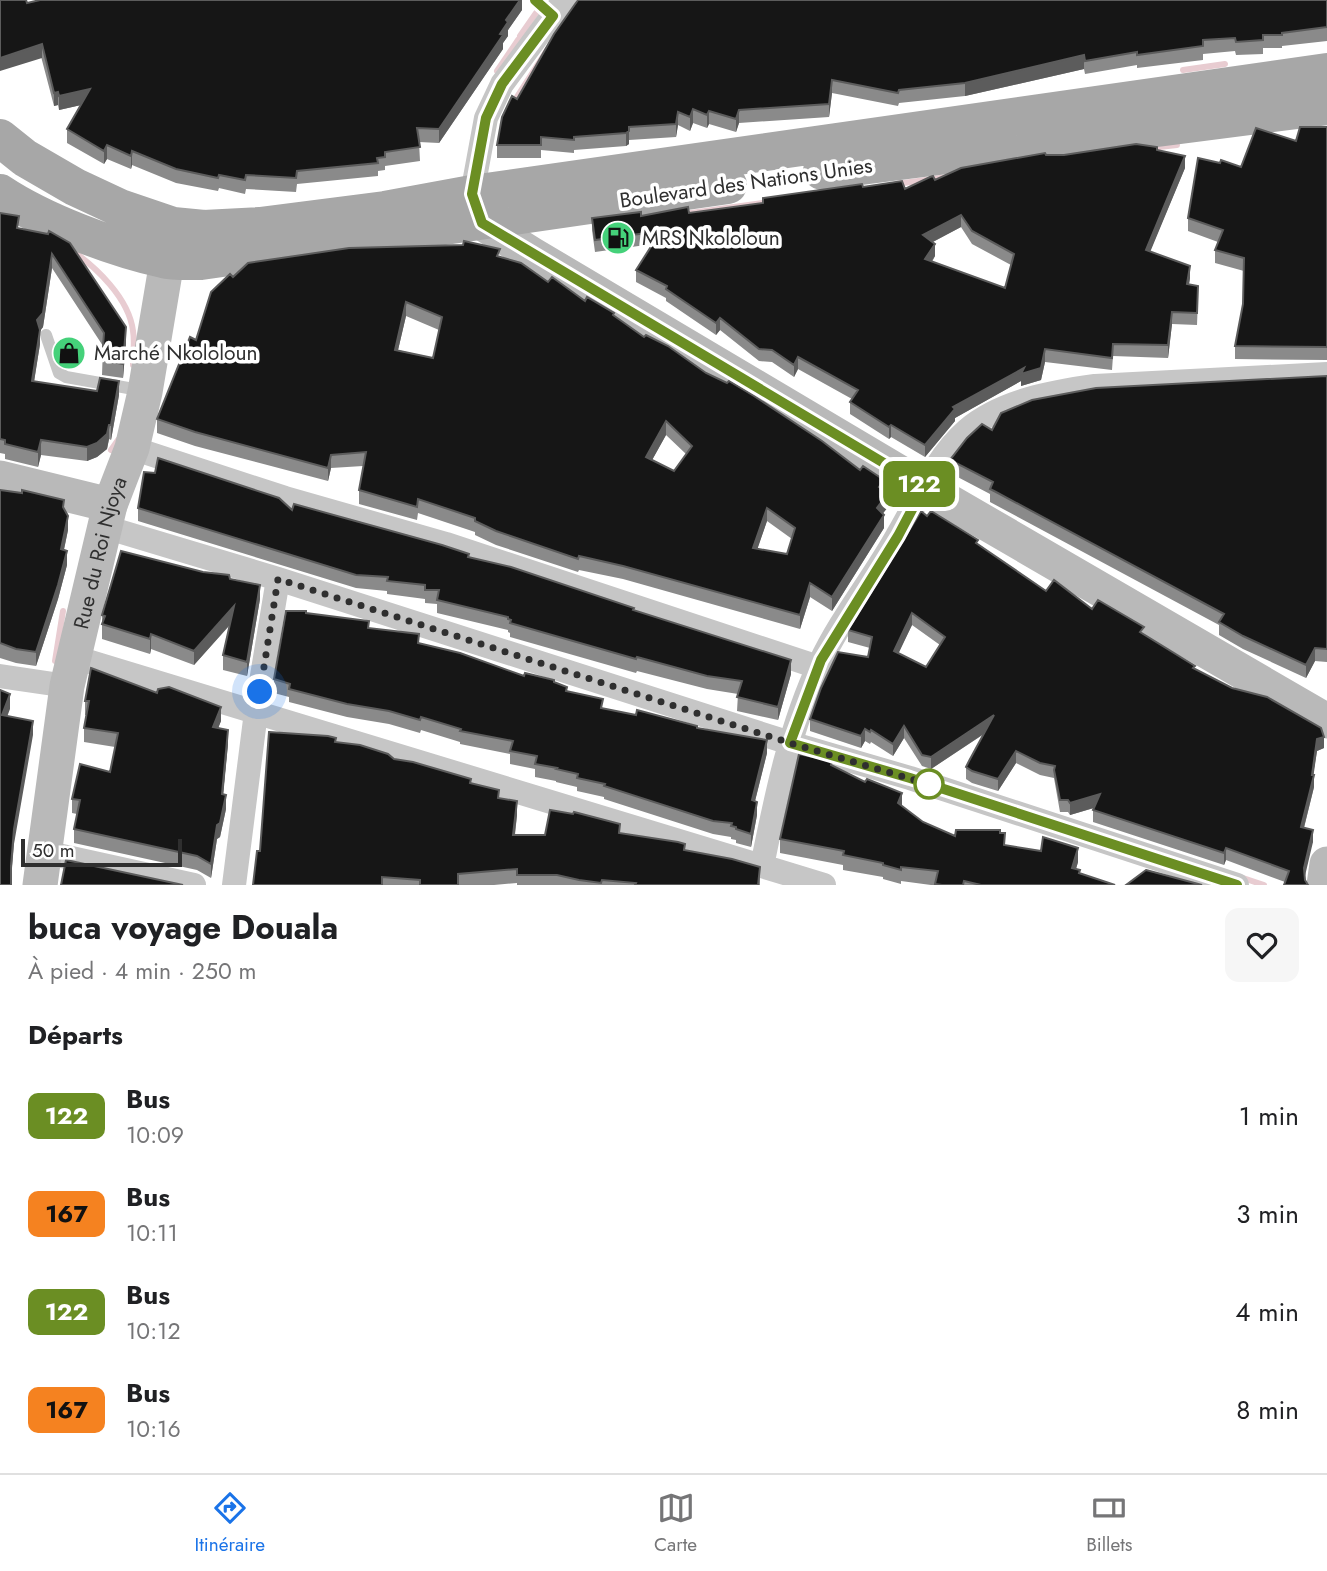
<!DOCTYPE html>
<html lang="fr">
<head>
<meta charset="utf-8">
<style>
  body { margin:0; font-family:Jost,sans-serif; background:#f6f6f6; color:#202124; height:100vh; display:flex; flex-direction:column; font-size:26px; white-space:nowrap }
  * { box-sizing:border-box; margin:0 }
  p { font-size:23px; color:#757577 }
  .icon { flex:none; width:38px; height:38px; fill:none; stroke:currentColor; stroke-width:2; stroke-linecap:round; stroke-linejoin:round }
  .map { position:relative; height:885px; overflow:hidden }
  .drawer { display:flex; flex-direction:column; background:#fff; flex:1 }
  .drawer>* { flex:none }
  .badge { padding:0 14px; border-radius:10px; font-size:24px; line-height:46px }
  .scale { position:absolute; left:21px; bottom:18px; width:161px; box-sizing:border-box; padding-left:7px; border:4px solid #2f2f2f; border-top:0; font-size:19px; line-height:24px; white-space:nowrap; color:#2f2f2f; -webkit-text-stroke:5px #fff; paint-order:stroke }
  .you { position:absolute; width:35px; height:35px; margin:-18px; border:5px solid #fff; border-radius:50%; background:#1a73e8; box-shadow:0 0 0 10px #1a73e833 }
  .map>.badge { position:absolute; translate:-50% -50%; box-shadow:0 0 0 4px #fff }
  h2 { padding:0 28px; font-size:26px; line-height:63px }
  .round { display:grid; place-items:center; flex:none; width:74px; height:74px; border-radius:14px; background:#f6f6f6 }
  .headline { display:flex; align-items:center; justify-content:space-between; height:119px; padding:0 28px }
  h1 { font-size:33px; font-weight:700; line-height:52px }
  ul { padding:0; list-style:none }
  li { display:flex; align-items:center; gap:21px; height:98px; padding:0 28px }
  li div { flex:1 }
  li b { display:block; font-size:26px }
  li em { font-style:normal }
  li .badge { min-width:77px; font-weight:700; text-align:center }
  .menu { display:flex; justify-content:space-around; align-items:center; height:98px; border-top:2px solid #e0e0e0; background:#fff; font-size:19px; color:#757577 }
  .menu a { display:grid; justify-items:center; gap:4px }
  .menu .active { color:#1a73e8 }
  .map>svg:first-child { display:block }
</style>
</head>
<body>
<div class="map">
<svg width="1327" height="885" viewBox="0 0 1327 885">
  <rect width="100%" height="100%" fill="#fff"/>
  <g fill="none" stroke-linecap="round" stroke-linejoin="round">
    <path stroke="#e8ccd1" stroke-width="6" d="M520,36L536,13
      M1183,70L1225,64
      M497,71L518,40
      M513,103L547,50
      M1150,148L1177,145
      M896,184L948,177
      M691,213L770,202
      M70,249C96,267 129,298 133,331C135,342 133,354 133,365
      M111,450L118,440
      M55,661L63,611
      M1240,877L1264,885"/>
    <path stroke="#c6c6c6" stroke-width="12" d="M46,335L59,373L66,377L145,391"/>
    <path stroke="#c6c6c6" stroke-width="24" d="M472,194L486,118L502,84L564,0
      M132,448L285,498L446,544L818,667
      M105,527L278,579L790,743L910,778L1237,885
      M74,657L824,885
      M0,676L67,686
      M44,852L194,885
      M762,866C776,797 790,727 820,663C841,618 873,579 897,536C918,501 935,458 967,430C1001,401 1052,392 1095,386L1327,374
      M234,885L256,712L278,579"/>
    <g stroke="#b9b9b9" stroke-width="35">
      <path d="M475,204L482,223L533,255L924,487L1327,721"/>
      <path d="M0,478L110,505"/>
      <path id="s1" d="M40,885L67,686L110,505L132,448L145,392L172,231"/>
      <path d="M1324,885L1327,864"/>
    </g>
    <path stroke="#a7a7a7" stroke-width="38" d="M0,138L25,158L75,187L120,208L173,226L204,229L260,226L385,210L472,194L1327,72
      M822,171L1327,106
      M0,193C42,221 113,248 163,259C175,262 189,261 201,261L728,185"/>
  </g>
  <path fill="#8a8a8a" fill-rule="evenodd" d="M522,0V10L508,30V36L503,43V49L439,143L419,142L420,161L385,166V170L378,171V176L297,184L296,192L246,189L245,194L219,188L218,191L176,183L132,165L131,169L107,159L104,164L67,143V129L81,105L59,110L58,105L54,106L27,3Z
    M1327,0V41L1282,46V48H1263V54L1236,55L1235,51L1203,54V60L1137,68V65L1085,74L1084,69L965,96L899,103L898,106L832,93L829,117L739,123L736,132L709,124L707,128L693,123L690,131L678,125L676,137L629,140V144L626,146L574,150V153L541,150V158H497V145L517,99Z
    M1327,127V360L1235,359V346L1243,304L1244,271L1215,263V250L1218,242L1188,231V218L1241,167Z
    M1157,150L1185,168L1150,251L1190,278L1189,284L1198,298L1197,325L1172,324L1168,358L1113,356L1112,370L1045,362L1041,380L1021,386V381L955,418V421L925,457L891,437L889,439L850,414V402L852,399L798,369L794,377L772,362L759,361L720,330L716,335L666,301V298L636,282V270L653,244L595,252L592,230V218L689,213L763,204V198L863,187L905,189L935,180L1046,155ZM961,227L972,244L1011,265L1005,288L932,262L935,256L933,242Z
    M0,213L19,229L48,234L126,342L123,378L102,375L103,346L52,268L43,327L40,331V344L34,381L119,395L111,440L109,439L107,449L97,457L87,461L41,455L38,467L5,459V454L0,453Z
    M500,257L614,316L644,337L706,373L884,490L888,507L883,513L884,528L832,611L810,597L800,629L623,579L579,570L578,572L496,545L475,535V532L418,513L417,520L359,504V490L363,466L331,468L328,481L195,446L157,433V419L196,340L233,277ZM406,316L439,330L433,358L398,350ZM666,435L686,454L674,471L652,460ZM767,521L792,539L787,554L757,549Z
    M1327,376V662L1315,661L1306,678L1243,649L1219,635V625L990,502V494L950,473V460L992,430Z
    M0,490L64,509L68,530L64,550L67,565L58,599L36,666L16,663L0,658Z
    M138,508L292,510L469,557L634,610L791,674L778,720L737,711L738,694L707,689L637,671L636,673L510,637V633L508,632V630L437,613V604L425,603V599L387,594V591L356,588L138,521Z
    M927,516L978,544L1046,591L1092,609L1144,635L1195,669L1324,748L1317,751L1313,775L1314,787L1304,828L1313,842L1285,882L1226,860L1224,865L1093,822V810L1094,808L1070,815L1068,812H1060L1054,778L1040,775L1016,763L998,791L972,783L966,779V767L984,734L931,769L922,766L904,738L893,756L871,742L870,744L865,741L861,748L810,731V719L868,657L870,648L848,642V630ZM912,625L940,645L926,667L898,653Z
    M203,572L230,579L260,599L247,676L223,670V655L230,625L194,665L151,649L150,654L102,639V615Z
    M306,613L369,628L524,676L554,683L567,691L603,709L697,728L767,753L755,801L757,815L751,847L736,843V840L731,839V837L713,834L604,799V797L577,791V787L556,782V781L535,777V769L510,764V754L460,744V742L421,730L420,733L389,724L347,717L289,702V697L274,693V679Z
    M85,701L221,721L218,728L228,744L223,794L226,809L220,837L217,839L211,878L197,870L74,843V829L77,814L72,813V799L110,772L115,747L84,742V728L87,715H85Z
    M336,742L471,784L499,798L517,815L515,835L620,833L685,851L760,867V885H517V883L494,885H253L260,851Z
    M832,766L902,806L923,822L955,836L1000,833L1005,845L1078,862L1076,869L1080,873L1115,885H931L901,881V884L883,879V877L843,870V865L780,853V839Z"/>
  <path fill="#5c5c5c" d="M520,0H522V10L508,30V36L503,43V49L439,143V129L500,34L506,20Z
    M42,44V58L0,71V58Z
    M1084,55V69L965,96V83Z
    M832,80V93L829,117V104Z
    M90,89V103L59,110V96Z
    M58,92V105L54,106V93Z
    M693,109V123L690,131V117Z
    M739,110V123L736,132V119Z
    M709,111V124L707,128V115Z
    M678,112V125L676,137V124Z
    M629,131V144L626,146V133Z
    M107,145V159L104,164V151Z
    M132,151V165L131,169V156Z
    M1185,156V168L1146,262V250Z
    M961,215V227L923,247V235Z
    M935,244V256L925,271V259Z
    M52,254V268L43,327L40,331V344L32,395V381L37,320Z
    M1190,266V278L1187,296V284Z
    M406,302V316L395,363V350Z
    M1172,312V324L1168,358V345Z
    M720,318V330L716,335V323Z
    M126,327V342L123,378V364Z
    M1045,349V362L1041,380L1021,386V381L955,418V421L925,457V445L953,407Z
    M798,357V369L794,377V365Z
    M119,381V395L111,440V425Z
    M666,421V435L646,471V457Z
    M109,425V439L107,449L97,457L87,461V447Z
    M891,425V437L889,439V427Z
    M41,440V455L38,467V452Z
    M331,455V468L328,481V468Z
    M884,480V494L879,487Z
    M888,493V507L877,521V508Z
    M767,508V521L753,562V548Z
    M884,515V528L832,611V597Z
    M68,516V530L61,563V549Z
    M67,551V565L58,599L36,666V652Z
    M810,583V597L800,629V615Z
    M260,585V599L247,676V662Z
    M234,606V620L194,665V651Z
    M912,613V625L894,663V651Z
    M151,634V649L150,654V639Z
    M1315,648V661L1306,678V665Z
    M791,660V674L778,720V707Z
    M10,694V709L2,730V715Z
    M221,707V721L213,741V727Z
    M994,715V727L931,769V757Z
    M33,721V735L14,844L11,880V866L14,829Z
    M904,726V738L893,756V744Z
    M865,729V741L861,748V736Z
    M228,730V744L222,808V794Z
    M1324,737V748L1317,751L1313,779L1314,775V787L1301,839V827L1312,775L1317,739Z
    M767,740V753L752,813V800Z
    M1016,751V763L998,791V779Z
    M902,793V808L898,803Z
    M1100,794V806L1070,815V803Z
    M226,795V809L220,837L217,839L211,878V864L217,825Z
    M517,801V815L513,849V835Z
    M757,802V815L751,847V834Z
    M1313,830V842L1304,880V868Z
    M1078,848V862L1072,882V868Z
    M1226,848V860L1224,865V853Z"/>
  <path fill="#161616" stroke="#5c5c5c" stroke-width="2" fill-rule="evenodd" d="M0,0H26L27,3L40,0H520L506,20L508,22L500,34L503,35L439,129L417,128L420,147L385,152V157L377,158L378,163L297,171L296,178L246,175L245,180L219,175L218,178L176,169L132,151L131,156L107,145L104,151L67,129L90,89L59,96L58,92L54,93L42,44L0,58Z
    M578,0H1327V27L1282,33V35H1263V40L1236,42L1235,38L1203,40V46L1137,55V52L1085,61L1084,55L965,83L899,90L898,93L832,80L829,104L739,110L736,119L709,111L707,115L693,109L690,117L678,112L676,124L629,127V131L626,133L574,137V140L541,137V145H497L502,117L512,96L517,99L554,34Z
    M1300,127H1327V347L1235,346L1243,304L1244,258L1215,250L1223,230L1188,218L1198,158L1220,163L1221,160L1241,167L1256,128L1296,141Z
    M1136,144L1157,147V150L1185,156L1146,250L1190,266L1187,284L1198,286L1197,313L1172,312L1168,345L1113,344L1112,358L1045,349L1041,368L1021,374L1024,368L953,407L955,409L925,445L891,425L889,427L850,402L858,390L798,357L794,365L772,350L759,349L720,318L716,323L666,289L667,286L636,270L661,231L595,240L592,218L641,212V216L688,207L689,213L763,203V198L862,184L863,187L902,181L905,189L930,177L933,176L935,180L961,168L1045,153L1046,155H1064ZM961,215L972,231L1014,254L1005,288L925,259L935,244L923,235Z
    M0,213L19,216L17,228L48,234L49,231L70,243L126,327L123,364L102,360L104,333L52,254L43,313L37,320L40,330L32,381L97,391L100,378L119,381L111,425H109L107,434L97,443L87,447L41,440L38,452L5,444V440L0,439Z
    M464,241L500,249L497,256L521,263L548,282L552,277L585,301L587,297L614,313L613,315L644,337L646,335L668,346L706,373L727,383L729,381L754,396L822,441L860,470L863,466L884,480L879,487L888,493L877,508L884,515L832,597L810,583L800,615L623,566L579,556L578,559L496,531L475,521V518L418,499L417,507L359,490L366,452L331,455L328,468L195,432L157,419L190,337L196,340L211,292L230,274L233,277L248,263L349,248L463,245ZM406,302L442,317L433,358L395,350ZM666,421L692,446L674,471L646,457ZM767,508L795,528L787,554L753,548Z
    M1327,376V649L1315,648L1306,665L1243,636L1219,622L1224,614L996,492L990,489L993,482L950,460L967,438L982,424L992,430L1001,413L1032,400L1096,388Z
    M158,458L279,498L292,510L294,504L442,545L469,554L468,557L511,567L634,608L633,610L791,660L778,707L737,697L742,681L707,676L637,657L636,659L510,623L511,620L508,619V617L437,600L439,590H425V585L387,581L388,577L356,575L138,508L144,472L155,473Z
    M0,490L22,493V490L64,500L63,507L68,516L61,549L67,551L58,585L36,652L16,649L0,643Z
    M921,511L927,516L931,511L978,540L976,543L1046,591L1054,580L1092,609L1098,600L1144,627L1140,632L1195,666L1193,668L1232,688L1267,697L1321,728L1324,737L1317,739L1312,775H1314L1301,827L1313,830L1304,868L1305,880L1308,885H1284L1289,871L1226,848L1224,853L1093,810L1100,794L1070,803L1068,800H1060L1054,770L1055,766L1040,763L1016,751L998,779L972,771L966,767L969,761L994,715L931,757L922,755L904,726L893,744L871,730L870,732L865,729L861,736L810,719L821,688L838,652L868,657L872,637L848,630ZM912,613L945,637L926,667L894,651Z
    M121,551L203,572L229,575L230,579L260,585L247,662L223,655L234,606L194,651L151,634L150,639L102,624L105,616L102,615Z
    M286,611H306V613L369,621L368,628L419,634L418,643L460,653L524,676L525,673L554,680V682L567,687L566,691L603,699L601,708L636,715L637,710L697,726V728L767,740L752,800L757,802L751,834L736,829V827L731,826L732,823L713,821L604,786L605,784L577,778L578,774L556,769L557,768L535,764L537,756L510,751L513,741L460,731L461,729L421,717L420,720L389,711L347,704L289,689L290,684L274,679Z
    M91,668L157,693L158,689L169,687L221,707L213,727L228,730L222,794L226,795L220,823L217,825L211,864L197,856L74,829L80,800L72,799L80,764L110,772L118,733L84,728L89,701H85Z
    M0,690L10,694L2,715L33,721L14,829L11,866V885H0Z
    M269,732L328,736L336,738L335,742L360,745L388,754L394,759L413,762L471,779L470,783L499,790L498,798L517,801L513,835H545L550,810L573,814L574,812L620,824L619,833L678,842L685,844L684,850L732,859L760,867L758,885H635L636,883L602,880L601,883L579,880L557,875H517V869L458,874V885H420V880L382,877V885H253L257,851H260Z
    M799,754L832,761L831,765L865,782L867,779L902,793L898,803L923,822L955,836L956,830H1000V833H1005L1004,845L1041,851L1043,837L1078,848L1072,868L1080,870L1079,873L1115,885H981L964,881L963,885H942L935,884L938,871L901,867V870L883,865V863L843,855L844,851L780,839Z
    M66,860L183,885H61Z
    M1146,870L1202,885H1126Z"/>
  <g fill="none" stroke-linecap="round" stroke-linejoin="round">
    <defs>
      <path id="line" d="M535,0L553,16L502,84L486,118L472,194L482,223L924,487L898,536L821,660L790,743L910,778L1237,885"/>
    </defs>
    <use href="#line" stroke="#fff" stroke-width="16"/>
    <use href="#line" stroke="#6b8e23" stroke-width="10"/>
    <path stroke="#2f2f2f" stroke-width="7" stroke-dasharray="0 12.6" d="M260,692L278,579L790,743L935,786L929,784"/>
  </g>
  <defs>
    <symbol id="fuel-disc" viewBox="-11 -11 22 22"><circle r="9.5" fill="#45d17a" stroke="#fff"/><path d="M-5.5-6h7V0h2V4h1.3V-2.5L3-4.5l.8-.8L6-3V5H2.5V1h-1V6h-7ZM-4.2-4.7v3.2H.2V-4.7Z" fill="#111"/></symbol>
    <symbol id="shop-disc" viewBox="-11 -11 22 22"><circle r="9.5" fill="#45d17a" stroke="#fff"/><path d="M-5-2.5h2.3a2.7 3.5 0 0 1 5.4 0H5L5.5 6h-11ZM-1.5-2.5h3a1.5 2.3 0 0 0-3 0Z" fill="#111"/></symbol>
  </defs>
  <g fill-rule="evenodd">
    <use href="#fuel-disc" x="599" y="219" width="38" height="38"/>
    <use href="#shop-disc" x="50" y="334" width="38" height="38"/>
  </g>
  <circle fill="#fff" stroke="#6b8e23" stroke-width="3.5" cx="929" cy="784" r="14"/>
  <g text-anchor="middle" stroke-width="7" stroke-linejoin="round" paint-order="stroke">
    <g font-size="21" fill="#2f2f2f" stroke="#fff">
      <text transform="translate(746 183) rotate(-8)" y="7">Boulevard des Nations Unies</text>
      <text dy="7" stroke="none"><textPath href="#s1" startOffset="338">Rue du Roi Njoya</textPath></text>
    </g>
    <g font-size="21" fill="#2f2f2f" stroke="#fff" text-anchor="start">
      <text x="642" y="245">MRS Nkololoun</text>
      <text x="94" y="360">Marché Nkololoun</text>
    </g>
  </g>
</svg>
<div class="scale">50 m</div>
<div class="you" style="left:260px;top:692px"></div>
<b class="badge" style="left:919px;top:484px;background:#6b8e23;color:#fff">122</b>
</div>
<section class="drawer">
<div class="headline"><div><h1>buca voyage Douala</h1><p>À pied · 4 min · 250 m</p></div><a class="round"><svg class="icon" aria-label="heart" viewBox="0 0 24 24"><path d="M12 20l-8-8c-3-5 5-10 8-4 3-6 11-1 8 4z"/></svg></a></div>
<h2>Départs</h2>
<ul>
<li><span class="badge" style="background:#6b8e23;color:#fff">122</span><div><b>Bus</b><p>10:09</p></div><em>1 min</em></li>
<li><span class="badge" style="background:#f58220;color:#111">167</span><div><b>Bus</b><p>10:11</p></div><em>3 min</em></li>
<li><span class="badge" style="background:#6b8e23;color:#fff">122</span><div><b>Bus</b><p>10:12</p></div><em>4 min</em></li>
<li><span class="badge" style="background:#f58220;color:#111">167</span><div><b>Bus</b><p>10:16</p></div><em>8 min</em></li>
</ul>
</section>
<nav class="menu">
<a class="active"><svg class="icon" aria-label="directions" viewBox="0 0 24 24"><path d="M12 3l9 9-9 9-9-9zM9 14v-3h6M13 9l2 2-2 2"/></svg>Itinéraire</a>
<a><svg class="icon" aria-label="map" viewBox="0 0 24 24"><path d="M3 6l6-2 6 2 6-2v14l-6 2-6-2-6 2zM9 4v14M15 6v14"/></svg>Carte</a>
<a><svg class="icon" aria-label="tickets" viewBox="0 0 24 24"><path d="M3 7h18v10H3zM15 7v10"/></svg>Billets</a>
</nav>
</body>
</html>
